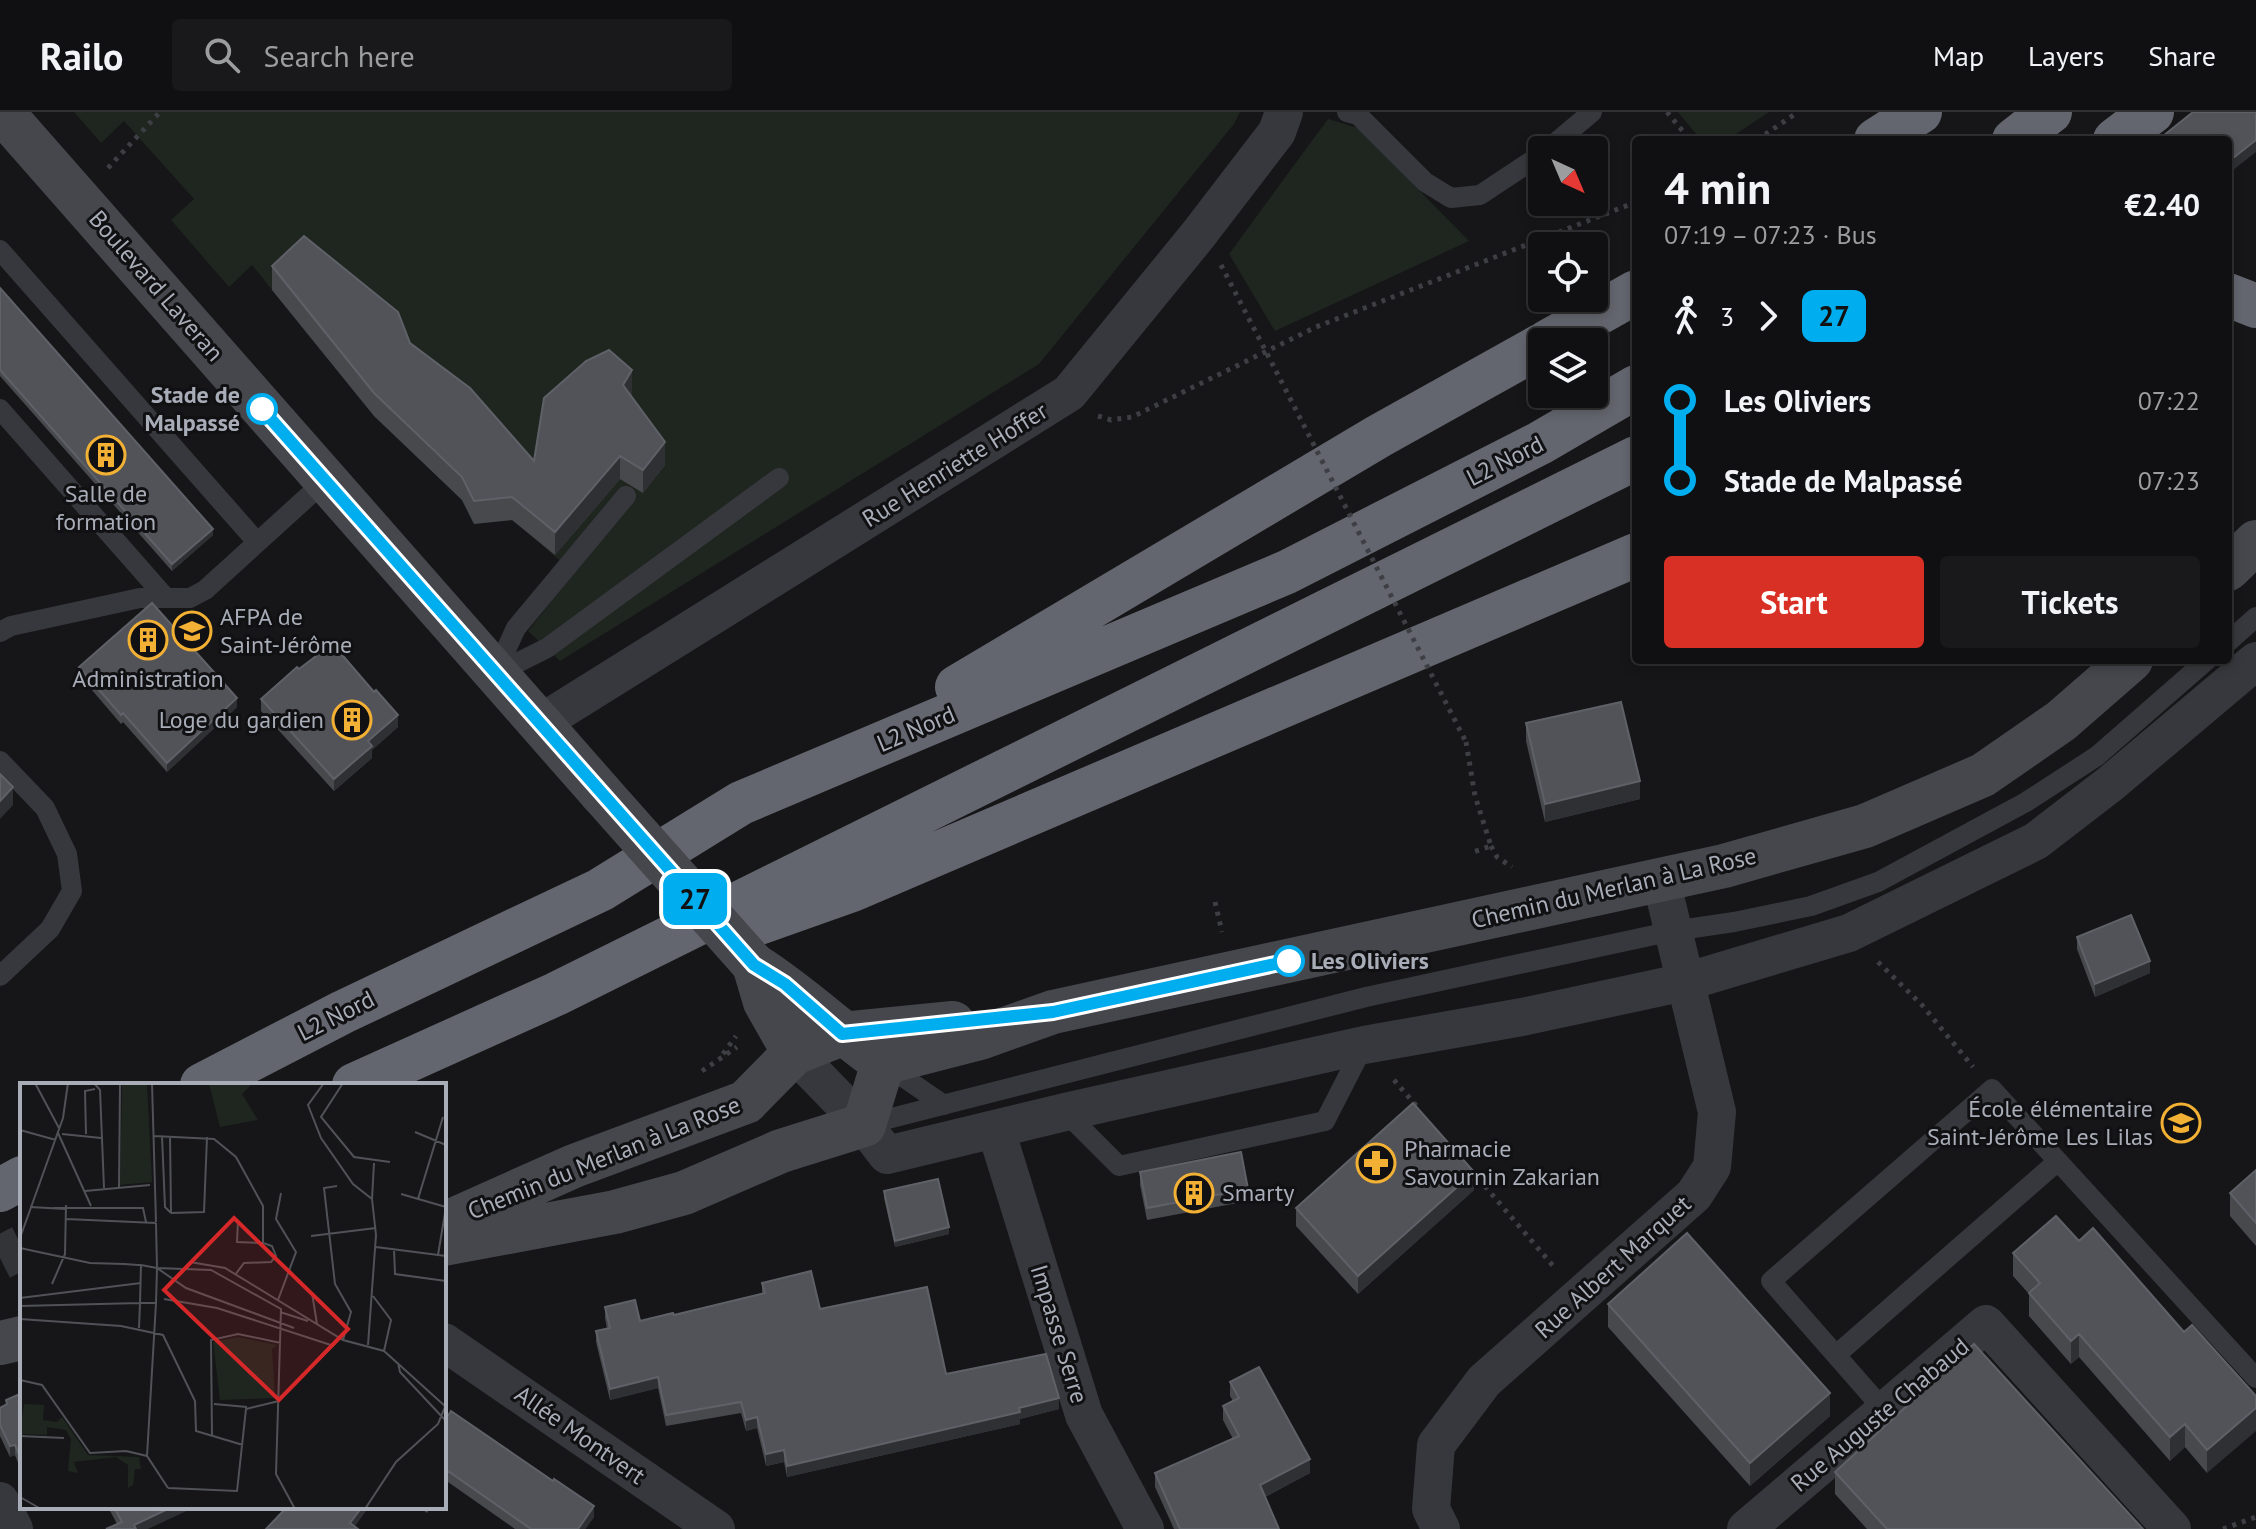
<!DOCTYPE html>
<html lang="en">
<head>
<meta charset="utf-8">
<style>
  body { margin:0; font-family:"PT Sans",sans-serif; background:#19191b; color:#f1f3f6; height:100vh; display:flex; flex-direction:column; font-size:30px; white-space:nowrap }
  * { box-sizing:border-box; margin:0 }
  p { font-size:26px; color:#9c9d9f }
  .icon { flex:none; width:44px; height:44px; fill:none; stroke:currentColor; stroke-width:2; stroke-linecap:round; stroke-linejoin:round }
  .map { position:relative; flex:1; overflow:hidden }
  .side { position:absolute; left:1632px; top:24px; width:600px; height:528px; display:flex; flex-direction:column; background:#101012; border-radius:8px; box-shadow:0 4px 12px #0003,0 0 0 2px #303032 }
  .side>* { flex:none }
  .badge { padding:0 16px; border-radius:12px; font-size:28px; line-height:52px }
  .needle { width:52px; rotate:136deg }
  .fabs { position:absolute; left:1528px; top:24px; display:grid; gap:16px }
  .fabs a { display:grid; place-items:center; width:80px; height:80px; border-radius:8px; background:#101012; box-shadow:0 4px 12px #0003,0 0 0 2px #303032; font-size:40px }
  .map>.badge { position:absolute; translate:-50% -50%; box-shadow:0 0 0 4px #fff }
  .legs { display:flex; align-items:center; gap:12px; height:88px; padding:0 32px; font-size:26px }
  .legs p { margin-inline-start:auto }
  .head { display:flex; align-items:center; justify-content:space-between; height:136px; padding:0 32px }
  h1 { font-size:44px; font-weight:700; line-height:60px }
  .primary-button { display:flex; gap:16px; margin-top:auto; padding:16px 32px }
  .primary-button a { flex:1; height:92px; border-radius:8px; background:#d93025; color:#fff; font-size:32px; font-weight:700; line-height:92px; text-align:center }
  .primary-button a+a { background:#19191b; color:#f1f3f6 }
  ul { padding:0 32px; list-style:none }
  li { display:flex; align-items:center; gap:28px; height:80px; font-size:30px }
  li i { display:grid; place-items:center; width:12px; height:100%; margin:0 10px; background:currentColor }
  li i::after { content:''; width:20px; height:20px; margin:-10px; border:6px solid; border-radius:50%; background:#101012 }
  li p { margin-inline-start:auto }
  li:first-child i { background:linear-gradient(#0000 50%,currentColor 0) }
  li:last-child i { background:linear-gradient(currentColor 50%,#0000 0) }
  header { display:flex; align-items:center; gap:48px; box-sizing:border-box; height:112px; padding:0 40px; background:#101012; border-bottom:2px solid #303032 }
  header strong { font-size:38px }
  nav { display:flex; gap:44px; margin-inline-start:auto; font-size:28px }
  .search { width:560px; height:72px; background:#19191b; display:flex; align-items:center; gap:20px; box-sizing:border-box; padding:0 28px; border-radius:8px; color:#9c9d9f; font-size:30px }
  .map>svg:first-child { display:block }
</style>
</head>
<body>
<header>
<strong>Railo</strong>
<div class="search"><svg class="icon" aria-label="search" viewBox="0 0 24 24"><circle cx="10" cy="10" r="6"/><path d="M15 15l6 6"/></svg>Search here</div>
<nav><a>Map</a><a>Layers</a><a>Share</a></nav>
</header>
<div class="map">
<svg width="2256" height="1417" viewBox="0 0 2256 1417">
  <rect width="100%" height="100%" fill="#161618"/>
  <path fill="#1e261f" d="M74,0H1240L1234,12L1039,252L560,549L528,519L574,461L513,408L474,412L462,388L374,304L252,153L229,175L171,108L194,87L124,9L101,31Z
    M1678,0H1769L1727,28H1701Z
    M1328,7L1358,16L1469,129L1275,219L1229,142Z"/>
  <g fill="none" stroke-linecap="round" stroke-linejoin="round">
    <path stroke="#333438" stroke-width="44" stroke-dasharray="44 22" stroke-linecap="butt" d="M0,1146L22,1135"/>
    <path stroke="#3d3f44" stroke-width="5" stroke-dasharray="4 6" stroke-linecap="butt" d="M1667,0L1690,28
      M1757,28L1798,0
      M108,56L160,0
      M1221,153L1276,259
      M1098,304L1111,308L1132,305L1316,215L1636,90
      M1466,630L1475,684L1491,734L1470,741
      M1491,734L1497,745L1512,755
      M1215,790L1222,820
      M1878,850L1922,893L1973,955
      M723,942L736,924
      M702,959L737,935
      M1394,968L1419,997
      M1472,1059L1554,1155
      M2223,1417L2256,1405"/>
    <path stroke="#37383d" stroke-width="20" d="M1347,0L1358,3L1425,70L1451,86L1480,83L1542,42
      M1547,38L1592,0
      M0,138L257,430
      M0,297L166,486
      M626,384L516,516L495,562L547,536L779,366
      M0,520L11,514L140,486H190L205,478L325,369
      M2228,530L2256,505
      M0,649L45,696L67,742L72,779L50,817L0,864
      M884,952L944,993
      M1065,1000L1119,1054L1325,1009L1364,933
      M864,1013L1366,885L1673,819L1734,810L1811,794L1878,770L2026,690L2097,644L2207,548
      M1836,1243L2058,1049
      M1884,1298L1771,1169L1992,977L2256,1266"/>
    <path stroke="#37383d" stroke-width="38" d="M539,612L1069,281L1198,123L1277,20L1284,0
      M794,941L864,1013L887,1043L1065,1000L1364,933L1522,905L1685,870L1849,821L2036,729L2110,672L2256,549
      M996,1018L1084,1303L1145,1417
      M444,1230L716,1417
      M0,1389L14,1417
      M1441,1417L1431,1397L1436,1333L1484,1269L1694,1083L1712,1055L1717,1000L1661,768
      M1746,1417L1986,1212L2172,1417"/>
    <path stroke="#45474d" stroke-width="44" d="M2,0L601,681
      M2228,457L2256,430
      M754,853C799,881 839,920 883,951L980,926L1053,900L1724,754L1865,714L1983,663L2061,609L2131,548
      M754,853L765,890L794,941
      M444,1112L574,1054L746,990L794,941L842,922L953,911
      M444,1132L615,1100L684,1081L781,1039L864,1013L883,951
      M0,1231L22,1226"/>
    <path stroke="#63666e" stroke-width="44" d="M1876,28L1920,0
      M2014,28L2050,0
      M2115,28L2152,0
      M2228,183L2256,194
      M1547,230L1636,180
      M957,575L1379,324L1542,233
      M739,818L852,778L1636,443
      M202,973L343,900L600,778L741,691L1287,460L1540,331L1636,275
      M354,973L556,882L1636,346
      M0,1078L22,1066"/>
    <path stroke="#3d3f44" stroke-width="5" stroke-dasharray="4 6" stroke-linecap="butt" d="M1276,259L1466,630"/>
    <path stroke="#45474d" stroke-width="44" d="M601,681L754,853"/>
  </g>
  <path fill="#47494d" d="M272,154L410,231L534,349L632,281L631,283L665,353L643,381L620,367L555,443L512,408L474,412L462,388L374,304L272,178Z
    M0,176L213,423L172,459L0,264Z
    M79,555L237,595L167,660L123,610L121,612L79,563Z
    M261,587L398,615L372,638V646L334,679L261,599Z
    M1526,611L1640,687L1545,710L1526,629Z
    M2077,825L2150,861L2095,885L2077,837Z
    M2256,1058V1134L2230,1104V1081Z
    M1140,1060L1248,1077V1089L1147,1108L1140,1073Z
    M1474,1078L1358,1182L1296,1114V1096Z
    M884,1079L949,1122L895,1135L884,1086Z
    M2079,1129L2184,1220L2256,1284L2207,1361L2185,1335L2170,1349L2079,1245L2071,1252L2029,1204V1182L2013,1164V1141Z
    M762,1171L820,1197L946,1262L1059,1297L1020,1307V1312L787,1365L784,1350L766,1354L757,1316L746,1319L741,1301L666,1314L658,1276L610,1288L596,1230V1219L607,1217L605,1206V1195L640,1209L674,1203L762,1182Z
    M1608,1192L1830,1304L1750,1374L1608,1215Z
    M1230,1270L1310,1361L1265,1385L1279,1417H1174L1155,1375V1361L1233,1327L1223,1308V1294L1233,1289L1230,1284Z
    M22,1281V1361L15,1343L10,1345L0,1324V1296L6,1293V1288Z
    M444,1310L594,1405L585,1417H515L448,1370Z
    M1835,1360L2143,1417H1867L1835,1382Z
    M108,1395H195L117,1412Z
    M419,1395H431L427,1401Z"/>
  <path fill="#2f3033" d="M2256,28V40L2228,62V50Z
    M632,258V281L623,296V273Z
    M665,330V353L643,381V358Z
    M620,344V367L555,443V420Z
    M213,417V423L172,459V452Z
    M237,586V595L167,660V651Z
    M398,603V615L372,638V646L334,679V667L368,629Z
    M1640,669V687L1545,710V692Z
    M13,675V693L0,707V689Z
    M2150,849V861L2095,885V872Z
    M1474,1060V1078L1358,1182V1164Z
    M949,1115V1122L895,1135V1129Z
    M2079,1222V1245L2071,1252V1229Z
    M658,1265V1276L610,1288V1277Z
    M1830,1281V1304L1750,1374V1351Z
    M1059,1286V1297L1020,1307V1312L787,1365V1354Z
    M2256,1296V1319L2207,1361V1338Z
    M757,1305V1316L746,1319V1308Z
    M2185,1312V1335L2170,1349V1325Z
    M15,1333V1343L10,1345V1334Z
    M784,1338V1350L766,1354V1342Z
    M1310,1347V1361L1260,1387V1373Z
    M448,1359V1370L444,1375V1364Z
    M594,1394V1405L585,1417H578Z
    M172,1395H195L148,1417H134V1413Z
    M362,1395H369L353,1417L350,1411Z"/>
  <path fill="#525359" stroke="#5f6168" stroke-width="2" d="M2193,0H2256V28L2228,50V28H2158Z
    M304,124L398,200L410,231L470,276L534,349L544,286L586,249L609,238L632,258L623,273L665,330L643,358L620,344L555,420L512,385L474,389L462,365L374,281L272,154Z
    M0,176L213,417L172,452L0,258Z
    M152,491L237,586L167,651L123,601L121,603L79,555Z
    M324,538H338L374,580L376,578L398,603L368,629L372,634L334,667L261,587L297,555L299,557Z
    M1621,590L1640,669L1545,692L1526,611Z
    M0,662L13,675L0,689Z
    M2131,803L2150,849L2095,872L2077,825Z
    M1413,991L1474,1060L1358,1164L1296,1096Z
    M1241,1040L1248,1077L1147,1096L1140,1060Z
    M2256,1058V1111L2230,1081Z
    M938,1067L949,1115L895,1129L884,1079Z
    M2056,1104L2079,1129L2093,1116L2184,1220L2192,1213L2256,1284V1296L2207,1338L2185,1312L2170,1325L2079,1222L2071,1229L2029,1181L2040,1171L2013,1141Z
    M1687,1121L1830,1281L1750,1351L1608,1192Z
    M811,1159L820,1197L927,1175L946,1262L1046,1242L1059,1286L1019,1296L1020,1300L787,1354L784,1338L766,1342L757,1305L746,1308L741,1290L666,1303L658,1265L610,1277L596,1219L610,1216L605,1195L635,1188L640,1209L673,1201L674,1203L765,1181L762,1171Z
    M1974,1232L2143,1417H1887L1835,1360Z
    M1259,1255L1310,1347L1260,1373L1279,1417H1180L1155,1361L1239,1324L1223,1294L1239,1286L1230,1270Z
    M22,1281V1350L15,1333L10,1334L0,1313V1296L7,1292L6,1288Z
    M451,1299L553,1369L554,1367L594,1394L578,1417H531L448,1359L444,1364V1310Z
    M114,1395H172L134,1413L136,1417H106L122,1410Z
    M287,1395H362L350,1411L358,1417H266Z"/>
  <g fill="none" stroke-linecap="round" stroke-linejoin="round">
    <defs>
      <path id="line-1" d="M262,297L754,853L785,872L842,922L1053,900L1289,849"/>
    </defs>
    <use href="#line-1" stroke="#fff" stroke-width="18"/>
    <use href="#line-1" stroke="#00adee" stroke-width="12"/>
  </g>
  <defs>
    <symbol id="building-ring" viewBox="-11 -11 22 22"><circle r="9.5" fill="#111113" stroke="#f2b134" stroke-width="1.5"/><path d="M-4-6H4V6H1V3H-1V6H-4ZM-2.5-4.3h1.7v1.8h-1.7ZM.8-4.3h1.7v1.8H.8ZM-2.5-1h1.7V.8h-1.7ZM.8-1h1.7V.8H.8Z" fill="#f2b134"/></symbol>
    <symbol id="school-ring" viewBox="-11 -11 22 22"><circle r="9.5" fill="#111113" stroke="#f2b134" stroke-width="1.5"/><path d="M0-5L7-2L0 1L-7-2ZM-4 1L0 2.5L4 1V4Q0 6-4 4Z" fill="#f2b134"/></symbol>
    <symbol id="pharmacy-ring" viewBox="-11 -11 22 22"><circle r="9.5" fill="#111113" stroke="#f2b134" stroke-width="1.5"/><path d="M-2-6h4v4h4v4h-4v4h-4v-4h-4v-4h4Z" fill="#f2b134"/></symbol>
  </defs>
  <g fill-rule="evenodd">
    <use href="#building-ring" x="84" y="321" width="44" height="44"/>
    <use href="#school-ring" x="170" y="497" width="44" height="44"/>
    <use href="#building-ring" x="126" y="506" width="44" height="44"/>
    <use href="#building-ring" x="330" y="586" width="44" height="44"/>
    <use href="#school-ring" x="2159" y="989" width="44" height="44"/>
    <use href="#pharmacy-ring" x="1354" y="1029" width="44" height="44"/>
    <use href="#building-ring" x="1172" y="1059" width="44" height="44"/>
  </g>
  <g fill="#fff" stroke="#00adee" stroke-width="4">
    <circle cx="262" cy="297" r="14"/>
    <circle cx="1289" cy="849" r="14"/>
  </g>
  <g text-anchor="middle" stroke-width="6" stroke-linejoin="round" paint-order="stroke">
    <g font-size="24" fill="#a8adb8" stroke="#111113">
      <text transform="translate(156 174) rotate(49)" y="8">Boulevard Laveran</text>
      <text transform="translate(1505 349) rotate(-27)" y="8">L2 Nord</text>
      <text transform="translate(955 353) rotate(-32)" y="8">Rue Henriette Hoffer</text>
      <text transform="translate(916 617) rotate(-23)" y="8">L2 Nord</text>
      <text transform="translate(1614 776) rotate(-13)" y="8">Chemin du Merlan à La Rose</text>
      <text transform="translate(336 904) rotate(-27)" y="8">L2 Nord</text>
      <text transform="translate(604 1046) rotate(-22)" y="8">Chemin du Merlan à La Rose</text>
      <text transform="translate(1613 1155) rotate(-42)" y="8">Rue Albert Marquet</text>
      <text transform="translate(1059 1222) rotate(73)" y="8">Impasse Serre</text>
      <text transform="translate(1880 1303) rotate(-40)" y="8">Rue Auguste Chabaud</text>
      <text transform="translate(580 1323) rotate(35)" y="8">Allée Montvert</text>
    </g>
    <g font-size="24" font-weight="bold" fill="#a8adb8" stroke="#111113" text-anchor="end">
      <text x="240" y="291">Stade de<tspan x="240" dy="28">Malpassé</tspan></text>
      <text x="1311" y="857" text-anchor="start">Les Oliviers</text>
    </g>
    <g font-size="24" fill="#a8adb8" stroke="#111113" text-anchor="start">
      <text x="106" y="390" text-anchor="middle">Salle de<tspan x="106" dy="28">formation</tspan></text>
      <text x="220" y="513">AFPA de<tspan x="220" dy="28">Saint-Jérôme</tspan></text>
      <text x="148" y="575" text-anchor="middle">Administration</text>
      <text x="324" y="616" text-anchor="end">Loge du gardien</text>
      <text x="2153" y="1005" text-anchor="end">École élémentaire<tspan x="2153" dy="28">Saint-Jérôme Les Lilas</tspan></text>
      <text x="1404" y="1045">Pharmacie<tspan x="1404" dy="28">Savournin Zakarian</tspan></text>
      <text x="1222" y="1089">Smarty</text>
    </g>
  </g>
  <g transform="translate(20 971)">
    <rect width="426" height="426" fill="#161618"/>
    <path d="M102,0H127L132,99L100,102ZM233,0L222,11L238,37L200,44L189,1ZM218,254L257,262L252,266L255,315L200,317L193,259ZM4,321L24,322L23,337L37,339L42,334L68,372L119,374L121,386H115L113,402L108,405V382L96,374L54,379L58,390L48,388L51,356L46,347L27,344V352L0,351Z" fill="#1e261f"/>
    <path fill="none" stroke="#505258" stroke-width="2" d="M15,0L39,45M74,0L80,7L84,105M132,0L136,139M304,0L288,22L301,55L333,101L352,116M323,0L301,34L334,74L370,79M0,47L36,57M395,49L426,62M38,50L71,123M42,51L81,55M66,51L65,8L75,6M134,53L194,56L216,74L243,123V160L252,163L256,173L251,179L224,180L215,192M142,53L145,124L151,130M150,53L151,130M317,103L304,105L315,201L331,229L323,257M99,104L100,0M65,108L130,102M381,111L426,124M352,116L354,80M398,116L423,34M10,124L46,126M33,125H123L126,139M151,130L184,129L187,54M46,136L136,140M218,138L217,159L243,160M136,140L137,185L191,187L261,226L256,391L275,426M291,153L356,145M0,155L43,35L48,0M356,164L426,173M0,165L70,180L104,181L118,182H121L137,185L136,220H120L121,182M374,166L375,191L426,198M418,172L426,124M170,179L205,185L323,257L364,268L426,324M137,185L166,205L274,245M32,201L45,171L46,122M292,210L297,241M353,213L371,237L364,268M0,215L121,200M144,216L197,225L314,263M258,217L276,169L256,136L261,110M0,223L120,220M260,229L288,238M0,236L101,243L143,252L175,318L176,348L223,362M119,245L120,220M348,262L356,152L352,116M378,280L380,289L426,338M0,297L22,302L70,370L106,368L127,373L148,405M194,321L227,324M0,353L44,355M192,353L191,257L218,251L261,260M127,373L136,220M148,405L217,408L226,326L259,318M0,414L21,426M345,426L376,379L418,341L425,324"/>
    <path fill="#d62828" fill-opacity="0.15" stroke="#d62828" stroke-width="4" d="M214,135L328,246L259,317L144,207Z"/>
    <rect width="426" height="426" fill="none" stroke="#a8adb8" stroke-width="4"/>
  </g>
</svg>
<div class="fabs">
<a><svg class="needle" viewBox="-14 -14 28 28"><path d="M0-13l5 13h-10z" fill="#e53935"/><path d="M0 13l5-13h-10z" fill="#9c9d9f"/></svg></a>
<a><svg class="icon" aria-label="locate" viewBox="0 0 24 24"><circle cx="12" cy="12" r="6"/><path d="M12 2v4M12 18v4M2 12h4M18 12h4"/></svg></a>
<a><svg class="icon" aria-label="layers" viewBox="0 0 24 24"><path d="M12 4l9 5-9 5-9-5zM3 14l9 5 9-5"/></svg></a>
</div>
<b class="badge" style="left:695px;top:787px;background:#00adee;color:#111">27</b>
<section class="side">
<div class="head"><div><h1>4 min</h1><p>07:19 – 07:23 · Bus</p></div><b>€2.40</b></div>
<div class="legs"><svg class="icon" aria-label="walk" viewBox="0 0 24 24"><circle cx="13" cy="4" r="2"/><path d="M13 8l-2 6 4 7M11 14l-3 7M7 12l3-4h3l4 4"/></svg>3<svg class="icon" aria-label="forward" viewBox="0 0 24 24"><path d="M9 5l7 7-7 7"/></svg><b class="badge" style="background:#00adee;color:#111">27</b></div>
<ul>
<li><i style="color:#00adee"></i><b>Les Oliviers</b><p>07:22</p></li>
<li><i style="color:#00adee"></i><b>Stade de Malpassé</b><p>07:23</p></li>
</ul>
<div class="primary-button"><a>Start</a><a>Tickets</a></div>
</section>
</div>
</body>
</html>
